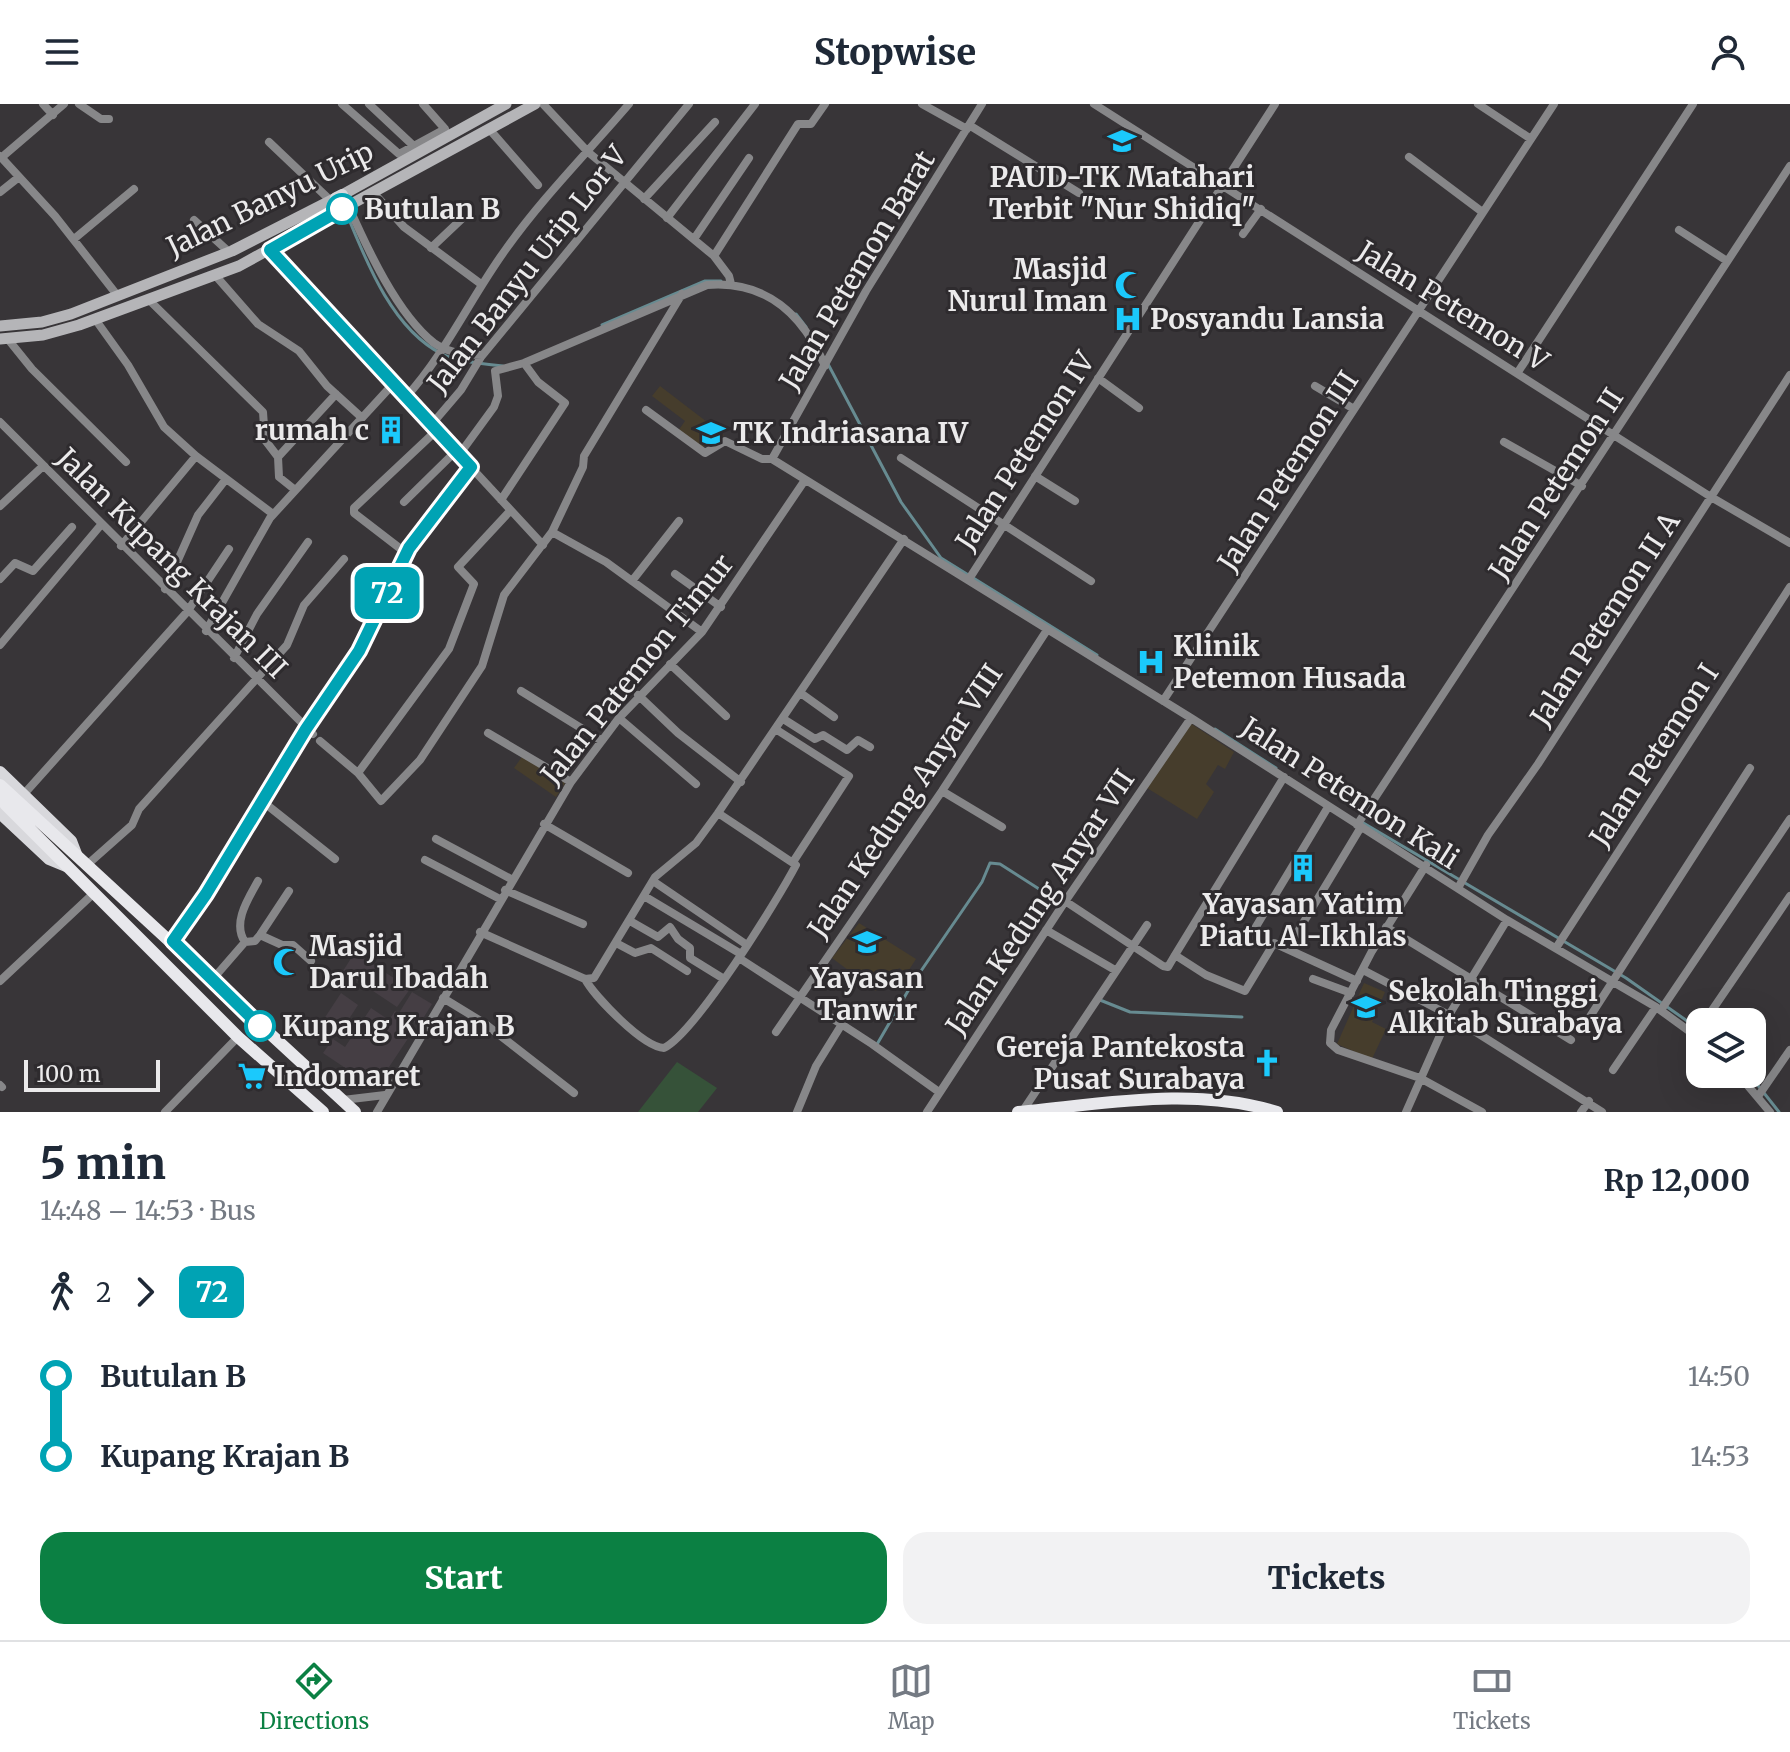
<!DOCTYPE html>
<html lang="en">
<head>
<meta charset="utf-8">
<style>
  body { margin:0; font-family:Merriweather,serif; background:#f2f2f3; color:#1f2937; height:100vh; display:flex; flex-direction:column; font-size:30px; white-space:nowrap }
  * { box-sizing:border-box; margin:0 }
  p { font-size:26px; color:#747a83 }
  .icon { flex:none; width:44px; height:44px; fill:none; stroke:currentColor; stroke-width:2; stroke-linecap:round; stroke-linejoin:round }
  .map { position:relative; height:1008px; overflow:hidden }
  .details { display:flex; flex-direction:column; background:#fff; flex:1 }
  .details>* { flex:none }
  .badge { padding:0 16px; border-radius:12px; font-size:28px; line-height:52px }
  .controls { position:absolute; left:1686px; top:904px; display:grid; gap:16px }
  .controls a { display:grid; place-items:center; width:80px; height:80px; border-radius:16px; background:#fff; box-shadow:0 8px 32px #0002; font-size:40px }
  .scale { position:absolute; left:24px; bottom:20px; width:136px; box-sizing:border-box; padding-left:8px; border:4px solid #ebeaeb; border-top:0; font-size:22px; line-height:28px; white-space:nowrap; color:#ebeaeb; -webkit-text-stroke:6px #2e2b2e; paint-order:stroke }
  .map>.badge { position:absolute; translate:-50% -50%; box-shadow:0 0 0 4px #fff }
  .legs { display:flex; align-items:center; gap:12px; height:88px; padding:0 40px; font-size:26px }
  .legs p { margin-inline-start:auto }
  .headline { display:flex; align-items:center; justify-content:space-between; height:136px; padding:0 40px }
  h1 { font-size:44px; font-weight:800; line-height:60px }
  .cta { display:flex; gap:16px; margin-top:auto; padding:16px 40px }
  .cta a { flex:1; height:92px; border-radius:24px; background:#0b8043; color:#fff; font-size:32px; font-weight:800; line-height:92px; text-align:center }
  .cta a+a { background:#f2f2f3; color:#1f2937 }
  ul { padding:0 40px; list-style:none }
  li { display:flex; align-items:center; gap:28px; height:80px; font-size:30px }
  li i { display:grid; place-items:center; width:12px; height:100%; margin:0 10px; background:currentColor }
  li i::after { content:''; width:20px; height:20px; margin:-10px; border:6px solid; border-radius:50%; background:#fff }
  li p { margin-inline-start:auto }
  li:first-child i { background:linear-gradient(#0000 50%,currentColor 0) }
  li:last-child i { background:linear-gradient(currentColor 50%,#0000 0) }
  header { display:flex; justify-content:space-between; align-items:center; height:104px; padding:0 40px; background:#fff; font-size:36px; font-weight:800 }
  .tabs { display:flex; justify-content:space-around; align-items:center; height:112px; border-top:2px solid #e0e1e3; background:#fff; font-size:22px; color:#747a83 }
  .tabs a { display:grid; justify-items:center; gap:4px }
  .tabs .on { color:#0b8043 }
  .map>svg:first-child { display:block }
</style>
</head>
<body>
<header><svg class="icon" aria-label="menu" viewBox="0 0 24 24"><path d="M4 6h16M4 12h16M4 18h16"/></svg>Stopwise<svg class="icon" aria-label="person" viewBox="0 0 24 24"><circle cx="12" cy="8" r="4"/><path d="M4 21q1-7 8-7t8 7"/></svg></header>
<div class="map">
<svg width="1790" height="1008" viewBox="0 0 1790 1008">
  <rect width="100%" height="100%" fill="#383538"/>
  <path fill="#453e44" d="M355,848L410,885L397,903L343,867Z
    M412,888L432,900L419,921L399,909Z
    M341,889L358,901L338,932L320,921Z
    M371,904L389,916L395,907L413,920L408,928L411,930L375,984L323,949L333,935L345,943Z"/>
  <path fill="#463d2c" d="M660,282L724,331L716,341L709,336L702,345L678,327L685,317L652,292Z
    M1190,619L1234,648L1225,665L1218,661L1206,680L1214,688L1197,715L1147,684Z
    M524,650L566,678L556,693L514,664Z
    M859,819L916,855L907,869L899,864L891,877L885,873L876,887L832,854Z
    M1364,879L1385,888L1372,918L1386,925L1372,955L1337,940Z"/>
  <path fill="#365239" d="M677,958L717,984L698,1008H638Z"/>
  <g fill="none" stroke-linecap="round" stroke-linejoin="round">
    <path stroke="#678b91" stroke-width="3" d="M346,108C366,157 392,225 442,250C459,258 484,260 503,262
      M796,210L806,223
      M602,221L705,177H721
      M828,260L901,398L941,454L1097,551
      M1215,625L1276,664
      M1360,717L1626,874L1700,926
      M1100,896L1130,908L1242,913
      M876,942L912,880L982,778L990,759L1000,760L1061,799
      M1749,970L1779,1008"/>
    <path stroke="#878789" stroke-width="8" d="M43,0L53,11
      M79,0L101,15H109
      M342,0L399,50L445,25L423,0
      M369,0L418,46
      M543,0L588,48L714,152L729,172L731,180
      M922,0L967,25
      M1094,0L1711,393L1790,439
      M1478,0L1531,35
      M969,21L1079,89
      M490,26L538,81
      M269,38L331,97
      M0,52L55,112L117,191
      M1409,53L1481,107
      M1,54L64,0
      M0,88L19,73
      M373,88L404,123L481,180
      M644,95L715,18
      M348,101C367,144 397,210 434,239C448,249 466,251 482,251
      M667,114L755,0
      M194,116L229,148
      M1679,126L1727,157
      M1243,130L1261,105
      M74,135L134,85
      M694,135L749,54
      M431,144L468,109
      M270,146L543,441
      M714,152L798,20H811L825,0
      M215,171L258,220L299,247L327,282L360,312
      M148,195L263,308L265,336L278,353L279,373L294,385
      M95,215L128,261L164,323L196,352L273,410
      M7,234L32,265L126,358
      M1518,268L1693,0
      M1098,274L1139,304
      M1315,282L1354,305
      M406,293C446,249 471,193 506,145C543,93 588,48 629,0
      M646,306L705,349L725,337L762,355H772L1191,614L1507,816L1656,903L1700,935
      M0,318L313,630
      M432,320L461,286L481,253L689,0
      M1504,338L1582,382
      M459,351L494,303L498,292L495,267L524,259L707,181C766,176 803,211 825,262
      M278,353L336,290
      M901,354L1091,477
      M772,355L866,187L982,0
      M1035,372L1075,397
      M501,396L565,299L538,278L524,259
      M404,398L456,347
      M0,402L42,363
      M552,428L606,458L702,528
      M121,442L196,352
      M406,449L354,409V404L437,326
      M675,470L721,503
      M0,475L15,459L33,467L72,423
      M969,475L1275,0
      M632,477L679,417
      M165,485L198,411L226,375
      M206,527L270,414L394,279
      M0,541L100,422
      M234,554L257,510L308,438
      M670,560L726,612
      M521,587L602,637
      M802,590L834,613
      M638,591L678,629L741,678
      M1163,597L1554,0
      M619,614L696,680
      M785,616L815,635L823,631L847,646L858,636L870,643
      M777,626L849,672L793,758
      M488,629L571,678
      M320,637L358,669L381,697L420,656L482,562L504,491L552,428L583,363L584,352L682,190
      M358,669L449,545L474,480L458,463L510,407
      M942,687L1002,723
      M24,690L187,508L229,445
      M262,697L335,755
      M544,720L628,769
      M1357,721L1790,62
      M436,735L511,775
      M425,756L500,795
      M88,760L132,721L139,705L287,541L304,501L344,455
      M1426,761L1372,847L1331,926L1330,939L1338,946L1420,974L1482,1008
      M653,777L747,841
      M1458,784L1488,731L1538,660L1790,271
      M505,786L583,820
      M644,792L741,850
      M1065,797L1163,862L1168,863L1175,851L1206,871L1245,887L1274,839L1357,877
      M630,817L658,833L670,823L678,835L690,844V854L724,875
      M1386,823L1571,936
      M1046,826L1115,866
      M1254,826L1328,703
      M480,828L585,875L594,874L655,773L696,739L718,709L904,435
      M260,831L282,841H293L311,857
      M173,837L206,790L306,625L359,547L409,444L471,363
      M245,838C232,819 248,795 258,777
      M618,840L635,849L651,844L687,867
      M1288,844L1361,723
      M1556,844L1790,483
      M1175,851L1284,673
      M739,854L872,940L939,988
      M1363,866L1449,911L1602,1008
      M585,875C595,893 643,943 664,944C696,928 777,797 796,761L718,709
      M1313,875L1351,889
      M212,876L245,838L255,837L260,831L289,787
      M0,877L94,789
      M443,894L484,919L574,989
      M1661,906L1790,715
      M1704,918L1790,792
      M1582,925L1750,664
      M776,928L942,687L1047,526
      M1613,966L1656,903
      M1738,970L1770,1008
      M0,981L2,983
      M1759,991L1790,946
      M343,996L385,991
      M165,1008L238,933
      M377,1008L571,678L619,614L702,528L805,376
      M797,1008L816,962L842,920
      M927,1008L1062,802L1191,614
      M1022,1008L1147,821
      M1406,1008L1449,911L1507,816
      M1581,1008L1589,997"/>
    <path stroke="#b5b5b8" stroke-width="11" d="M342,91L506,0
      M346,103L535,0
      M0,222L42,218L71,210L232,147L336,94
      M0,235L43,231L79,221L239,162L342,105"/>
    <path stroke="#d8d8dc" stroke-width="12" d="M336,94L342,91
      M342,105L346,103
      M0,668L71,737L76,750
      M0,709L49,755L66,762"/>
    <path stroke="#e8e8ec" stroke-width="12" d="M0,681L355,1008
      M0,695L238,933L323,1008
      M1018,1008C1103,1000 1194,982 1277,1008"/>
  </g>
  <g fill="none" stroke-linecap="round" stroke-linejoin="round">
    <defs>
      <path id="line-1" d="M260,922L173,837L206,790L306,625L359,547L409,444L471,363L270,146L342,105"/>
    </defs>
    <use href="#line-1" stroke="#fff" stroke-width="18"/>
    <use href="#line-1" stroke="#00a3b4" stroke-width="12"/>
  </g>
  <defs>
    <symbol id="school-bare" viewBox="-9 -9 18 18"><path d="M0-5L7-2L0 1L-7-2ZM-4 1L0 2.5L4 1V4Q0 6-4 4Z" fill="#1bc9fc" stroke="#2e2b2e" stroke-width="2.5" paint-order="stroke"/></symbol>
    <symbol id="mosque-bare" viewBox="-9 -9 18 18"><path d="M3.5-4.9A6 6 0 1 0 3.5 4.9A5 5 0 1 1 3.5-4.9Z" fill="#1bc9fc" stroke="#2e2b2e" stroke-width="2.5" paint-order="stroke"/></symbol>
    <symbol id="hospital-bare" viewBox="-9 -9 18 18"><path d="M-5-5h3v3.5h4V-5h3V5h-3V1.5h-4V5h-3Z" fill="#1bc9fc" stroke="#2e2b2e" stroke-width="2.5" paint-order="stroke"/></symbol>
    <symbol id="building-bare" viewBox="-9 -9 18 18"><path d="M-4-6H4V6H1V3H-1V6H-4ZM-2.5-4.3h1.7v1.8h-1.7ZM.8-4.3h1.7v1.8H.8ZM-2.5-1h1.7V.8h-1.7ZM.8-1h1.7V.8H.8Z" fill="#1bc9fc" stroke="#2e2b2e" stroke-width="2.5" paint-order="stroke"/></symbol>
    <symbol id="university-bare" viewBox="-9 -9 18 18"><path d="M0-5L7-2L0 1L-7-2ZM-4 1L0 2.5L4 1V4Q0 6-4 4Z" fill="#1bc9fc" stroke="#2e2b2e" stroke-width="2.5" paint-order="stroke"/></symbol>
    <symbol id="church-bare" viewBox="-9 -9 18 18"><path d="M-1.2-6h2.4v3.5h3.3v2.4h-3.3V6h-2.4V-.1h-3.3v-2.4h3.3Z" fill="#1bc9fc" stroke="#2e2b2e" stroke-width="2.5" paint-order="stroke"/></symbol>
    <symbol id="supermarket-bare" viewBox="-9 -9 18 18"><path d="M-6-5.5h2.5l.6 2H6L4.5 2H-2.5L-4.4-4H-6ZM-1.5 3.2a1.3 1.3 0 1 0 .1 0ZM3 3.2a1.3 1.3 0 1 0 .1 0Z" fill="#1bc9fc" stroke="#2e2b2e" stroke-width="2.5" paint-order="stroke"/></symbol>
  </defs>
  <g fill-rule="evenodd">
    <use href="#school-bare" x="1102" y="17" width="40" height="40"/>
    <use href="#mosque-bare" x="1109" y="161" width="40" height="40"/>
    <use href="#hospital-bare" x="1108" y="195" width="40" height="40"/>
    <use href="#building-bare" x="371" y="306" width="40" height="40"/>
    <use href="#school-bare" x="691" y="309" width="40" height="40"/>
    <use href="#hospital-bare" x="1131" y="538" width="40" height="40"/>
    <use href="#building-bare" x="1283" y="744" width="40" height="40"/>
    <use href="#school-bare" x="847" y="818" width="40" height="40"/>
    <use href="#mosque-bare" x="267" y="838" width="40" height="40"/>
    <use href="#university-bare" x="1346" y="883" width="40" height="40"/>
    <use href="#church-bare" x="1247" y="939" width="40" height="40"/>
    <use href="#supermarket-bare" x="232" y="952" width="40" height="40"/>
  </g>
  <g fill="#fff" stroke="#00a3b4" stroke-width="4">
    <circle cx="342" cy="105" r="14"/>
    <circle cx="260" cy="922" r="14"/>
  </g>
  <g text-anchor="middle" stroke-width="6" stroke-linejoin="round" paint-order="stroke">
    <g font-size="28" font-weight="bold" fill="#ebeaeb" stroke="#2e2b2e" text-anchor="start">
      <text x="1122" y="83" text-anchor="middle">PAUD-TK Matahari<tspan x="1122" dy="32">Terbit "Nur Shidiq"</tspan></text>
      <text x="1107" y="175" text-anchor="end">Masjid<tspan x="1107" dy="32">Nurul Iman</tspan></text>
      <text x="1150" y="225">Posyandu Lansia</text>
      <text x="369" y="336" text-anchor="end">rumah c</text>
      <text x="733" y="339">TK Indriasana IV</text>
      <text x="1173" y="552">Klinik<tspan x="1173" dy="32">Petemon Husada</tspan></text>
      <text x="1303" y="810" text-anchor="middle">Yayasan Yatim<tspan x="1303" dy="32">Piatu Al-Ikhlas</tspan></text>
      <text x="309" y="852">Masjid<tspan x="309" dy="32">Darul Ibadah</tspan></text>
      <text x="867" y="884" text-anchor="middle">Yayasan<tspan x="867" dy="32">Tanwir</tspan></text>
      <text x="1388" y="897">Sekolah Tinggi<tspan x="1388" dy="32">Alkitab Surabaya</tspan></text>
      <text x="1245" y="953" text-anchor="end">Gereja Pantekosta<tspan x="1245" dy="32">Pusat Surabaya</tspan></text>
      <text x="274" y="982">Indomaret</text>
    </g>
    <g font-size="28" fill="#ebeaeb" stroke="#2e2b2e">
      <text transform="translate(270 95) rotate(-26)" y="10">Jalan Banyu Urip</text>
      <text transform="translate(527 165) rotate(-52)" y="10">Jalan Banyu Urip Lor V</text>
      <text transform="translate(857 166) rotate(-59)" y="10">Jalan Petemon Barat</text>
      <text transform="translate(1453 202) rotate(32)" y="10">Jalan Petemon V</text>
      <text transform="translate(1025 347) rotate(-57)" y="10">Jalan Petemon IV</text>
      <text transform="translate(1288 367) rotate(-57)" y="10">Jalan Petemon III</text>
      <text transform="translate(1556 380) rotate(-57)" y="10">Jalan Petemon II</text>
      <text transform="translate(172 459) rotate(45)" y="10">Jalan Kupang Krajan III</text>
      <text transform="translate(1605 515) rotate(-57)" y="10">Jalan Petemon II A</text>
      <text transform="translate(637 565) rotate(-51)" y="10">Jalan Patemon Timur</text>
      <text transform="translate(1654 651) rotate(-57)" y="10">Jalan Petemon I</text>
      <text transform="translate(1350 689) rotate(33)" y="10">Jalan Petemon Kali</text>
      <text transform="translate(905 697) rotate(-56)" y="10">Jalan Kedung Anyar VIII</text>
      <text transform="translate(1040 798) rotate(-56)" y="10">Jalan Kedung Anyar VII</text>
    </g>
    <g font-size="28" font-weight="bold" fill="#ebeaeb" stroke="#2e2b2e" text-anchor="start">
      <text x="364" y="115">Butulan B</text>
      <text x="282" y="932">Kupang Krajan B</text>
    </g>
  </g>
</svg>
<div class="controls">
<a><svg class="icon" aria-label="layers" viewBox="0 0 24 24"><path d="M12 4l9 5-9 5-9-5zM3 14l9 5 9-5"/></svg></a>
</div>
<div class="scale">100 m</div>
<b class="badge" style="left:387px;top:489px;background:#00a3b4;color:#fff">72</b>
</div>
<section class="details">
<div class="headline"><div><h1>5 min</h1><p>14:48 – 14:53 · Bus</p></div><b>Rp 12,000</b></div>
<div class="legs"><svg class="icon" aria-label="walk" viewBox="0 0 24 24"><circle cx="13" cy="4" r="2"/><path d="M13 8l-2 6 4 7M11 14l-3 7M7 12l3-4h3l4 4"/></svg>2<svg class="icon" aria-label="forward" viewBox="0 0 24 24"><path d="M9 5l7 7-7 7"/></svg><b class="badge" style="background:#00a3b4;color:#fff">72</b></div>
<ul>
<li><i style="color:#00a3b4"></i><b>Butulan B</b><p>14:50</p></li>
<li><i style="color:#00a3b4"></i><b>Kupang Krajan B</b><p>14:53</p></li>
</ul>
<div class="cta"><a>Start</a><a>Tickets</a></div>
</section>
<nav class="tabs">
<a class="on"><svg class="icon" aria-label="directions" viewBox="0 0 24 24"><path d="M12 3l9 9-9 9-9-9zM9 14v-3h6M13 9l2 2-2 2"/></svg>Directions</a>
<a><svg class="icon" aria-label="map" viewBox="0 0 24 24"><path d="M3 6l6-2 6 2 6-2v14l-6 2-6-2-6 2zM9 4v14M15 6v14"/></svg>Map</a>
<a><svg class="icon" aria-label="tickets" viewBox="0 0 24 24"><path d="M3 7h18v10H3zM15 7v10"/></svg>Tickets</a>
</nav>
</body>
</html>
